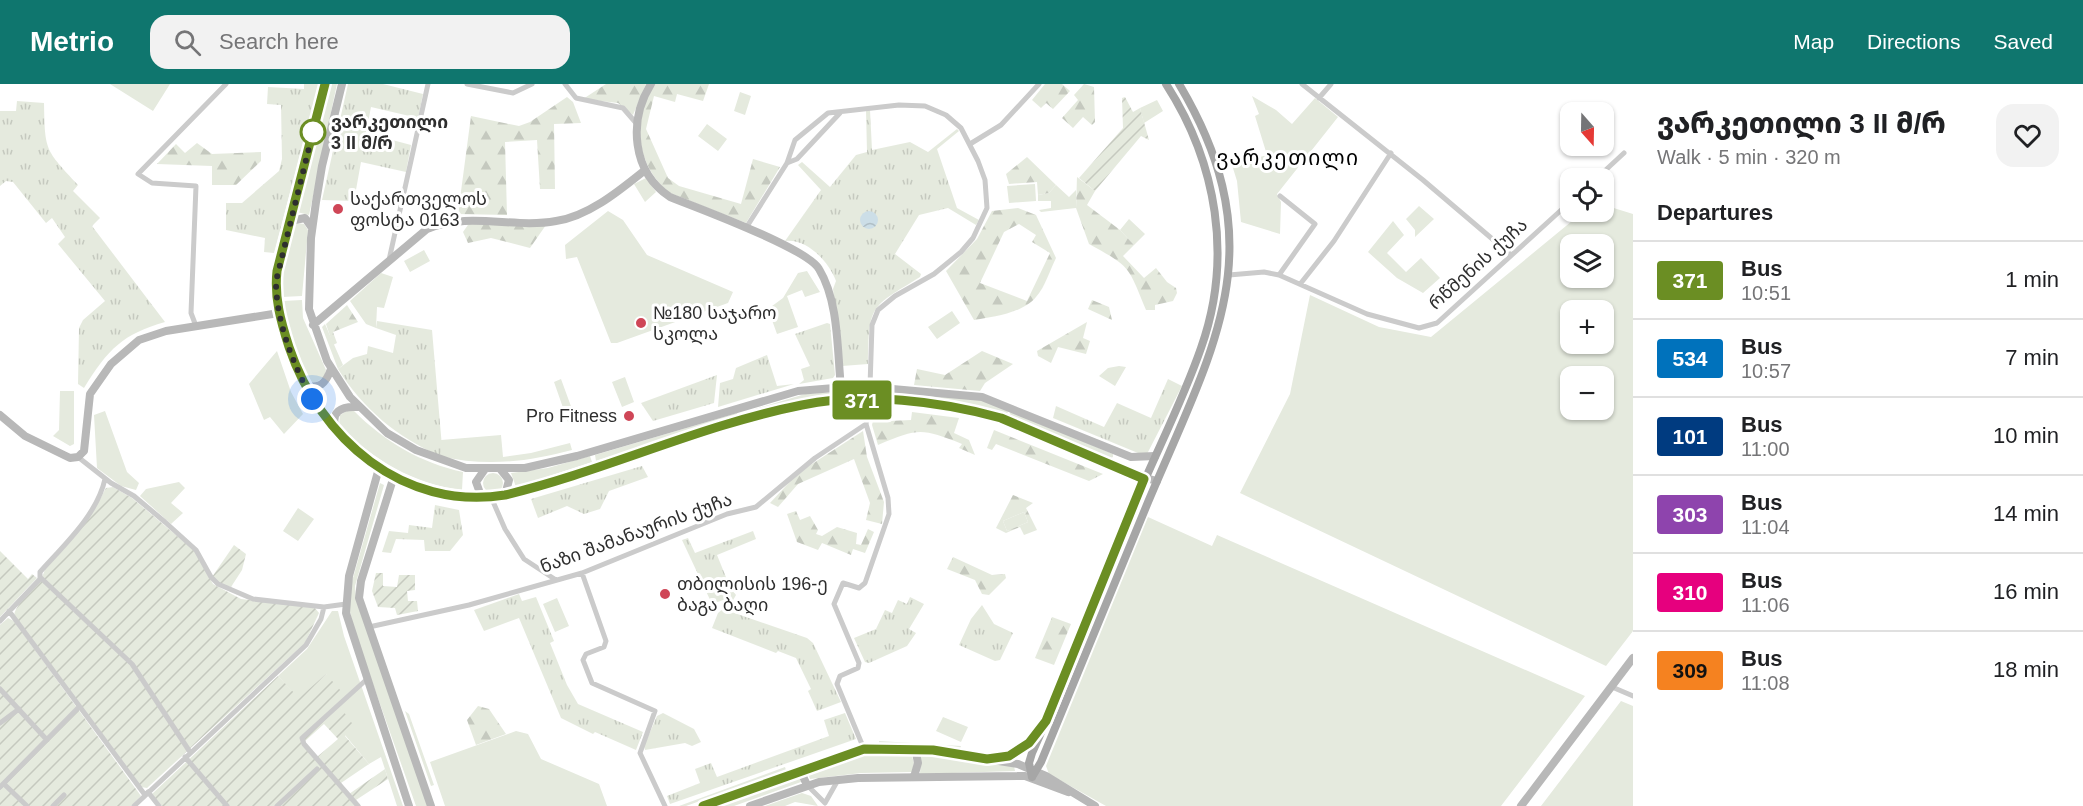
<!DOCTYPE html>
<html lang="en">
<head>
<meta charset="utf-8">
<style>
  body { margin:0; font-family:Helvetica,"Noto Sans Georgian",sans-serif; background:#f2f2f2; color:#202124; height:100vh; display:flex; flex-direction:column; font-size:22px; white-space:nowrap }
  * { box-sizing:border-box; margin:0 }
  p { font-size:20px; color:#757577 }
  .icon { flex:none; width:33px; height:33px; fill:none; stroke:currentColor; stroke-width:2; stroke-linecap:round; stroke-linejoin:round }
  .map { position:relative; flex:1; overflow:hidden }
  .drawer { display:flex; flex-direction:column; background:#fff; width:450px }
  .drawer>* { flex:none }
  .badge { padding:0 12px; border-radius:4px; font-size:21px; line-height:39px }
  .needle { width:39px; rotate:160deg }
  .fabs { position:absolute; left:1560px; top:18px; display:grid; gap:12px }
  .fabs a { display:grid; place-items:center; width:54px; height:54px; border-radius:12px; background:#fff; box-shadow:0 2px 4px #0004; font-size:30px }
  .you { position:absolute; width:30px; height:30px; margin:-15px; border:4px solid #fff; border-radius:50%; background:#1a73e8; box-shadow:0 0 0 9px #1a73e833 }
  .map>.badge { position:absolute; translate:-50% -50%; box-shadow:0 0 0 3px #fff }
  h2 { padding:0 24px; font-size:22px; line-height:54px }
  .round { display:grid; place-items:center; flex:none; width:63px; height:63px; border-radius:18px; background:#f2f2f2 }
  .summary { display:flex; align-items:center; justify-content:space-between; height:102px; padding:0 24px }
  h1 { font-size:28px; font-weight:800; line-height:45px }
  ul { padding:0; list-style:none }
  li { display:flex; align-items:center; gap:18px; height:78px; padding:0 24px; border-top:2px solid #e0e0e0 }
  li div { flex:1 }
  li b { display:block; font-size:22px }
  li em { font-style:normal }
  li .badge { min-width:66px; font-weight:700; text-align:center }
  header { display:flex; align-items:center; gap:36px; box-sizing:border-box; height:84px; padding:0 30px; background:#0f766e; color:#fff }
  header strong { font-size:28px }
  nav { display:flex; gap:33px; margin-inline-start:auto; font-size:21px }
  .search { width:420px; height:54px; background:#f2f2f2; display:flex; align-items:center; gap:15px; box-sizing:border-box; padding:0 21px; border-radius:18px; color:#757577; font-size:22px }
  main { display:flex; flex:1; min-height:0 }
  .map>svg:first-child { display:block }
</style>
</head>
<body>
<header>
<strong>Metrio</strong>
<div class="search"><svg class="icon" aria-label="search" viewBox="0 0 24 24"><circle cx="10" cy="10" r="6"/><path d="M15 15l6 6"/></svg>Search here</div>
<nav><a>Map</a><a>Directions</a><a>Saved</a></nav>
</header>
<main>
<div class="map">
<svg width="1633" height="722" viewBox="0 0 1633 722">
  <defs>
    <pattern id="forest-firs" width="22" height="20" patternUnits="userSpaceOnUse" patternTransform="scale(1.5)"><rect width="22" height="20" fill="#e5eade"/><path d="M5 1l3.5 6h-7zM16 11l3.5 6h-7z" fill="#c5c9bf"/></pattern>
    <pattern id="park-tufts" width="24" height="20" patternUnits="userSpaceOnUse" patternTransform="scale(1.5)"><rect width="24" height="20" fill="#e5eade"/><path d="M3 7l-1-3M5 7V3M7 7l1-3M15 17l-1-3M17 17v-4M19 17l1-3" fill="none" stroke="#c5c9bf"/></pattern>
    <pattern id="garden-furrows" width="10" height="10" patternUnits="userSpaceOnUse" patternTransform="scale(1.5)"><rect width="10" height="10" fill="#e5eade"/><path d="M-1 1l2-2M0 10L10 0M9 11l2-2" fill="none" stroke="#c5c9bf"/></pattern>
    <pattern id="water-waves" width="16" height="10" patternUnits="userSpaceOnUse" patternTransform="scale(1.5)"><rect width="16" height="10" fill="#ccdee7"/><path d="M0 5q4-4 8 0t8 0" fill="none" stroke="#b0bfc6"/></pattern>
  </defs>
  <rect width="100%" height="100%" fill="#fff"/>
  <path fill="#e5eade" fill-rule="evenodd" d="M110,0H170L153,27Z
    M331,0H337L309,131L297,128Z
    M740,8L751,12L745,31L734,27Z
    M1252,12L1276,26L1292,40L1315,14L1338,33L1277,110L1281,118L1280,150L1241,138L1237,97L1232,81L1267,71L1255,32L1259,30Z
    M1157,16L1163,27L1144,39L1140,24Z
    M707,40L727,55L718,67L698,52Z
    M646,94L656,108L645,118L634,100Z
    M1035,100L1036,117L1009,119L1007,102Z
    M1056,101L1069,113L1076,106V124L1041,128L1039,126L1051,124V117H1038V111L1049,109Z
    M1604,121L1633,130V547L1606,582L1240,409L1290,310L1310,211L1379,243L1431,253L1583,128H1604ZM1604,160V194H1570V160ZM1570,226H1604V260H1570ZM1570,292H1604V326H1570Z
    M1419,122L1434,135L1415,153V146L1406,135Z
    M608,127L623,136L647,171L733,208L728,219L617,259H611L577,173L566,175L565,161Z
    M1129,135L1145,150L1134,161L1120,146Z
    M1393,137L1404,151L1387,169L1406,188L1421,174L1440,194L1423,209L1397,194L1368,168Z
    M297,139L304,140L308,146L302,212L282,213C277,190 288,163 293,141Z
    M424,166L430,177L410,188L404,177Z
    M807,187L820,208L805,213L802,206L787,212L798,243L777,250L768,225L783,214L798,189Z
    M381,189L393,193L384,224L377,223L376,244L366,240L350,217Z
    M302,216L303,234L326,286L324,293L315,299L309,298L290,248L283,217Z
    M952,227L960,239L937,255L928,243Z
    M325,240L343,281L338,285L322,243Z
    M277,267L291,308L303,330L284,350L270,333L264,336L249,300Z
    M1119,282L1126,283L1115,302L1099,292L1108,284Z
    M625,293L634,318L622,323L612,298Z
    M561,295L576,336L568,338L554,298Z
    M60,307H74V360L70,362L53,352L59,346Z
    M848,307V312L804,317L758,329L755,325L805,310Z
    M883,308L982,316L1008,326L1007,331L984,323L882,313Z
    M105,327L127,388L139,399L136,406L121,402L97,384L94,331Z
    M347,327H354C385,358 421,379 463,388L462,406C413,400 374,376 339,342L340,331Z
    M1011,327L1113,370V373L1109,375L1009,332Z
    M737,329L739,335L596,377L595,371Z
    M501,351L503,373L531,369L570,359L572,366C527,378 485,383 440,372L441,356Z
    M590,372L592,378L516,403L511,389L548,384Z
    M483 399a10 10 0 1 1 20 0a10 10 0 1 1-20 0Z
    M179,398L185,404L171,419L183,429L171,440L140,412L146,405Z
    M380,399L384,401L355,502L356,516L429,722H416L355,549L349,524L351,501Z
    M298,424L314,435L298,457L283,447Z
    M1024,428L1028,438L1007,447L1003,437Z
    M1148,433L1212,462L1217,451L1585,612L1501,722H1106L1049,690L1046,682Z
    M557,514L569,542L555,548L543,520Z
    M332,527H338L344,552L403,722H397L381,673L369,680L345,651L341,624L326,590L299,615L278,592L307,565Z
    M1621,617L1633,622V722H1541Z
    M405,627L409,630L434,701L431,702Z
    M943,633L968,643L961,658L936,647Z
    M516,647L528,650L541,675L599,700L607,722H445L430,678Z
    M879,657L961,662L960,665L879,659Z
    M883,667L911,669L914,679L912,688L861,689L810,695L808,689L864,670Z
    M921,670L1014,682L1015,687L920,690Z
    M785,683L786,686L686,722H679Z
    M799,692L801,698L734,722H717Z
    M802,709L811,712L818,722L795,718L785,722H765Z"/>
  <path fill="url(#forest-firs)" fill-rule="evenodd" d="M606,0H646L633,31L618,19L583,15Z
    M655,0H709L703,17L677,10L675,18L654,12L646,45L668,94L679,102L741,120L753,75L780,83L746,139L670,109C636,82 631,36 655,0Z
    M1045,0H1062L1070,7L1053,25L1046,19L1041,24L1032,16Z
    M1084,0L1094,3L1095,38L1092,41L1083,33L1073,44L1062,34L1078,16L1074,11Z
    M567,13L573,18L581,39L554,40L555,105H540L537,56L505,58L507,131L458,130L471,32L519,42L530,38Z
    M197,59L212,70L261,68V77L236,101H212V82L157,80L176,60L185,69Z
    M1027,73L1056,101L1049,109L1038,111L1037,98L1009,100L1006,90Z
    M1077,93L1095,107L1087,121L1120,146L1134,161L1123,172L1144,194L1156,184L1167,198L1176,204L1177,209L1173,217L1155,221V226H1146C1128,182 1131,183 1089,160L1076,124Z
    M1018,124L1036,131L1056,174C1050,186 1045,203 1036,213C1023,229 993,233 974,236L946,187L977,155L992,127ZM1019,140L1036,151L1032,158L1050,169L1027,217L980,199L1004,148Z
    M470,138L546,141L530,164L491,154L468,159L463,148Z
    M1092,216L1109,223L1112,236L1088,225Z
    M347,221L358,238L333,248L337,259L333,261L326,240Z
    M1087,238L1083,254L1090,257L1086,270L1058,263L1051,279L1038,272L1037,267Z
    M982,267L1013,280L985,299L980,307L914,301L917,285L945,291Z
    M875,328H885L889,337L911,336L912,328L959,334L954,349L969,356L975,371L959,364L962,360C921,344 919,344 878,361L872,341Z
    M994,346L1103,390L1089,397L996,360L992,366L987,364Z
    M863,347L867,373L884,418L882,440L866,436L870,419L854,375L798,400L778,423L770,419L798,389Z
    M1013,411L1033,419L1026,424L1037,446L1024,451L1020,443L1006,449L996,444ZM1024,428L1028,438L1007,447L1003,437Z
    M796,427L800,436L810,432L818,446L816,450L822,452L837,443L857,449L856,460L861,461L868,445L874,448L865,469L853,465L851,471L822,459L818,466L797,458L787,430Z
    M953,473L992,491L1005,490L1006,494L989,511L982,510L975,496L947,485Z
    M1052,533L1071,540L1054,581L1035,574Z
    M478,622L489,625L506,650L476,661L467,636Z"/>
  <path fill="url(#park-tufts)" d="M304,0H319L274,169L264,168L265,154L226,146V119H242L279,87L282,75L281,21L267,20L268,3L304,5Z
    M348,0H383L423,10L418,34L371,23L366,49L411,61L406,88L361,78L354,117L322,116Z
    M17,17L44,19C45,68 45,65 78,101L73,107L100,134L92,142L165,238C123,250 108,265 84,304L78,300L79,244L83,236L105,217L58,160L65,153L52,134L46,139L13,98L6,97L0,102V27H16Z
    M866,26H870L872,66L910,58L928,68L957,45L959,47L937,65L957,124L979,136L976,141L948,124L919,131L895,170L921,190L920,193C870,224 869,220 868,280L842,282L833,205L836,197C829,178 807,154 785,157L821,106L798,81L802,78L830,103L856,71L867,68Z
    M377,237L432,246L442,363L440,372C397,353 363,325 338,285L353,274L367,270L368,262L393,269L396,251L376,244Z
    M827,239L830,240L835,291L833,294L799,300L804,296L801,285L810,282L795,250Z
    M767,271L777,302L794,300L718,323L720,299L733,295L736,284Z
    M717,291L714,319L653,337L641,319Z
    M1168,295L1182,302L1147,370L1138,369L1053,334L1056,322L1104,343L1117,319L1151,334Z
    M642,382L648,393L609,407L600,425L584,430L567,422L538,434L531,415Z
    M435,421L459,426L463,451L450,467H425L424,456L396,455L391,469L382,468L389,447L408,449L409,441L432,444Z
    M753,447L756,455L717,471L730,503L736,511L732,518L726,515L712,520L682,456L688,454L695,469Z
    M519,510L522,517L536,513L554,557L550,559L567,601L578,620L643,648L636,666L595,648L593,650L561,634L519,534L484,547L474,526Z
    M910,513L924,520L909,545L916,549L907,562L869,579L865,578L854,554L876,545L885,526L892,529L898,516L907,520Z
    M982,521L994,540L1013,549L1000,576L995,577L959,561L971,535Z
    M723,525L807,554L813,559L841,618L817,627L808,607L811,605L796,574L778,567L776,569L712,544L718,529Z
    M663,629L694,645L701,658L692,662L685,659L645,666L644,662L657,632Z
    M845,629L856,655L670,720L667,712L700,699L695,685L711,679L717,693L829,652L824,636Z"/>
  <path fill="url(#garden-furrows)" fill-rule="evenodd" d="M1125,13L1133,28L1140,24L1149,56L1141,52L1095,107L1079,94L1123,44L1122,14Z
    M113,403L132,414L195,467L213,500L241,515L315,524L319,529L305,559L147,704L141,703L14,531C18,514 40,505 45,485L100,415L106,404Z
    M234,461L246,470L242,486L231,503L220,500L212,493Z
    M0,467L28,495L32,490L37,494L0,533Z
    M376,489H383V502L397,503L399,491H415V506L407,507L408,517H417L418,527L397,531L395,524L378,523L372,507Z
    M8,534L14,537L141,712L131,722H0V541Z
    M326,590L349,616L341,624L354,642L345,652L369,680L341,699L349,710L385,685L388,695L356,716L361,722H162L152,710L278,592L299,614ZM324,640L338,655L317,673L304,658Z"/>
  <path fill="url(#water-waves)" d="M860 136a9 9 0 1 1 18 0a9 9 0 1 1-18 0Z"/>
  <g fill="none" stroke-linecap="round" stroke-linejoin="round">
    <path stroke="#cbcbcb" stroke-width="5" d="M467,0L513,9L532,0
      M565,0L576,14L623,24L636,39
      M1302,0L1423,96L1510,170
      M1319,14L1331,0
      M970,60L1001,41L1039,0
      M787,79L797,75L840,29
      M1597,94L1624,69
      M746,144L787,79L795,56L828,29L899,21L925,22L946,31L961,44L978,77L985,96L987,124L973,154L961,168L934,190L895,212L878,226L872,241L870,302
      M389,176L428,0
      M1229,191L1264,188L1279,191L1367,230L1419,244L1437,239L1570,118
      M1279,191L1315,140L1280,112
      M1301,199L1334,157L1391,69
      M196,242L191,229L196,102L152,99L138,90L226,0
      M78,373L111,399L134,412L165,438L196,466L211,493L218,500L253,515L324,523L346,520
      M491,413L505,445L524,475L556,496
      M582,489L606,557L604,563L586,570L583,576L592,599L655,627L640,669L665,722
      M41,494L132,580L190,668
      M9,527L145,711
      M0,537L40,495V488C64,461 97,431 105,395
      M369,543L469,521L582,489L727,430L756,423L815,374L866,340L870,316
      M1612,603L1633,612
      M0,605L47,656
      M0,639L19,625
      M864,665L837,600L840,592L858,584L859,579L834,520L843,499L859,504L865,499L889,430L888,414L866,340
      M185,673L227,722
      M4,700L27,722
      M807,701L825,719L838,696
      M0,703L79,623
      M148,708L159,722
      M53,722L64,711
      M134,722L306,561L321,535L324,523
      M277,722L317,685
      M358,722L304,660L302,654L366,596"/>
    <path stroke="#b8b8b8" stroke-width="8" d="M325,0L277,187C274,214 281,238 289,263C320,355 403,427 505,411L752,334L803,320L843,316L902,318L978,327L1001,334L1134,391L1157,397
      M342,0L322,82L316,118L311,154L309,225L327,277L350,313L387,349L416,366L466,384H525L577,372L798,307L859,302L982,313L1131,373L1155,372
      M651,0C628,37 632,88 670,113C698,124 807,164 819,185C839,218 837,266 841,303
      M290,137L305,134L312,144
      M313,241L427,145C470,127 513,145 556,137C589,132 620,106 645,86
      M304,300C319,307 326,299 331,285
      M0,331L25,352L70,374L78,373L84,367L90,310L111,280L139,256L166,247L279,229
      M336,345C330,328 341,322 357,323
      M379,384L349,492L346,529L409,722
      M501,386L509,396L505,411
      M394,392L361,497L359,514L431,722
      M485,413L480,409L476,398L485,385
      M800,686L807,701
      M914,693L918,679L915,664
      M703,722L856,667L883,664H915L1018,680L1046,692L1095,722
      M750,722L819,698L858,694L1025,692L1068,708
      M1521,722L1633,574"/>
    <path stroke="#a6a6a6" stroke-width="8" d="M987,675L1018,668L1038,647
      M1032,693L1041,678C1076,593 1111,508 1146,423C1212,265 1278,166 1179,0
      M1032,693L1029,679L1032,669C1068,590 1098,507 1132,426C1154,372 1182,319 1201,264C1233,174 1217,79 1166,0"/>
  </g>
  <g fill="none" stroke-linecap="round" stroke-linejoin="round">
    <defs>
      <path id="line" d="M325,0L277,187C274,214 281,238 289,263C320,355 403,427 505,411C605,387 701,341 802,321C865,308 940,317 1001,334L1144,395L1046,637L1029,659L1009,672L987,675L933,666L864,665L703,722"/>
    </defs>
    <use href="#line" stroke="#fff" stroke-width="14"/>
    <use href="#line" stroke="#6b8e23" stroke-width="9"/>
    <path stroke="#2e2e2e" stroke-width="6" stroke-dasharray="0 10.8" d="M312,315C293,280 276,238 276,197L315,40L313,48"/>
  </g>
  <circle fill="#fff" stroke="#6b8e23" stroke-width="3" cx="313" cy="48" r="12"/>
  <g fill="#cf4657" stroke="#fff" stroke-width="2">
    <circle cx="338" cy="125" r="6"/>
    <circle cx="641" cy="239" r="6"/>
    <circle cx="629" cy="332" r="6"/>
    <circle cx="665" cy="510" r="6"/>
  </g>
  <g text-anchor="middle" stroke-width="6" stroke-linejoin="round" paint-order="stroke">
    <g font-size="18" font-weight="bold" fill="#2e2e2e" stroke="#fff" text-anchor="start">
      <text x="331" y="44">ვარკეთილი<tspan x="331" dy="21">3 II მ/რ</tspan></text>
    </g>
    <g font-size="18" fill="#2e2e2e" stroke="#fff" text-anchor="start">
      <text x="350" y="121">საქართველოს<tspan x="350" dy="21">ფოსტა 0163</tspan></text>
      <text x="653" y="235">№180 საჯარო<tspan x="653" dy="21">სკოლა</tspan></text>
      <text x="617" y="338" text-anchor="end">Pro Fitness</text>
      <text x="677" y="506">თბილისის 196-ე<tspan x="677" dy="21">ბაგა ბაღი</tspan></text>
    </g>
    <g font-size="18" fill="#2e2e2e" stroke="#fff">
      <text transform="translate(1478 180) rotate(-42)" y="6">რწმენის ქუჩა</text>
      <text transform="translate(636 449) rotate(-20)" y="6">ნაზი შამანაურის ქუჩა</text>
    </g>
    <g font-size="21" letter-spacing="1.5" fill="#000" stroke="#fff">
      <text x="1288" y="81">ვარკეთილი</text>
    </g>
  </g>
</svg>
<div class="fabs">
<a><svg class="needle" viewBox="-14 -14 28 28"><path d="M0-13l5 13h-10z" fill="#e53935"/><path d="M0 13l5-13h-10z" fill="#757577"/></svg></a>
<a><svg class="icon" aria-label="locate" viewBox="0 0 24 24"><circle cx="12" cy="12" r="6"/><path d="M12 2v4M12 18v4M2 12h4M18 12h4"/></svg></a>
<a><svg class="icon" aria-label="layers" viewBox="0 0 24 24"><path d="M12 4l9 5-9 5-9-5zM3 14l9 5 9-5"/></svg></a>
<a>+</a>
<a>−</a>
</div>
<div class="you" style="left:312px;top:315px"></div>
<b class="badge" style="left:862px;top:316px;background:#6b8e23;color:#fff">371</b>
</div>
<section class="drawer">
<div class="summary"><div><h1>ვარკეთილი 3 II მ/რ</h1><p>Walk · 5 min · 320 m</p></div><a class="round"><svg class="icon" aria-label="heart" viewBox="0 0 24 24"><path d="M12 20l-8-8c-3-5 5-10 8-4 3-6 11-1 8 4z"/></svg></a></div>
<h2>Departures</h2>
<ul>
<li><span class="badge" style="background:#6b8e23;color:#fff">371</span><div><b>Bus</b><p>10:51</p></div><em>1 min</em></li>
<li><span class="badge" style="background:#0072bc;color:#fff">534</span><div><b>Bus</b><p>10:57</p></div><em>7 min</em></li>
<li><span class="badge" style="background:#003b80;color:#fff">101</span><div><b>Bus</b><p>11:00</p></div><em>10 min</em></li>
<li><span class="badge" style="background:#8e44ad;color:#fff">303</span><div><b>Bus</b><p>11:04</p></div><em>14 min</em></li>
<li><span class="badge" style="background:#e6007e;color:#fff">310</span><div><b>Bus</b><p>11:06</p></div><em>16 min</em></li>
<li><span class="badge" style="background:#f58220;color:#111">309</span><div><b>Bus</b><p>11:08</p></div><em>18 min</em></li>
</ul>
</section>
</main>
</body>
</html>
